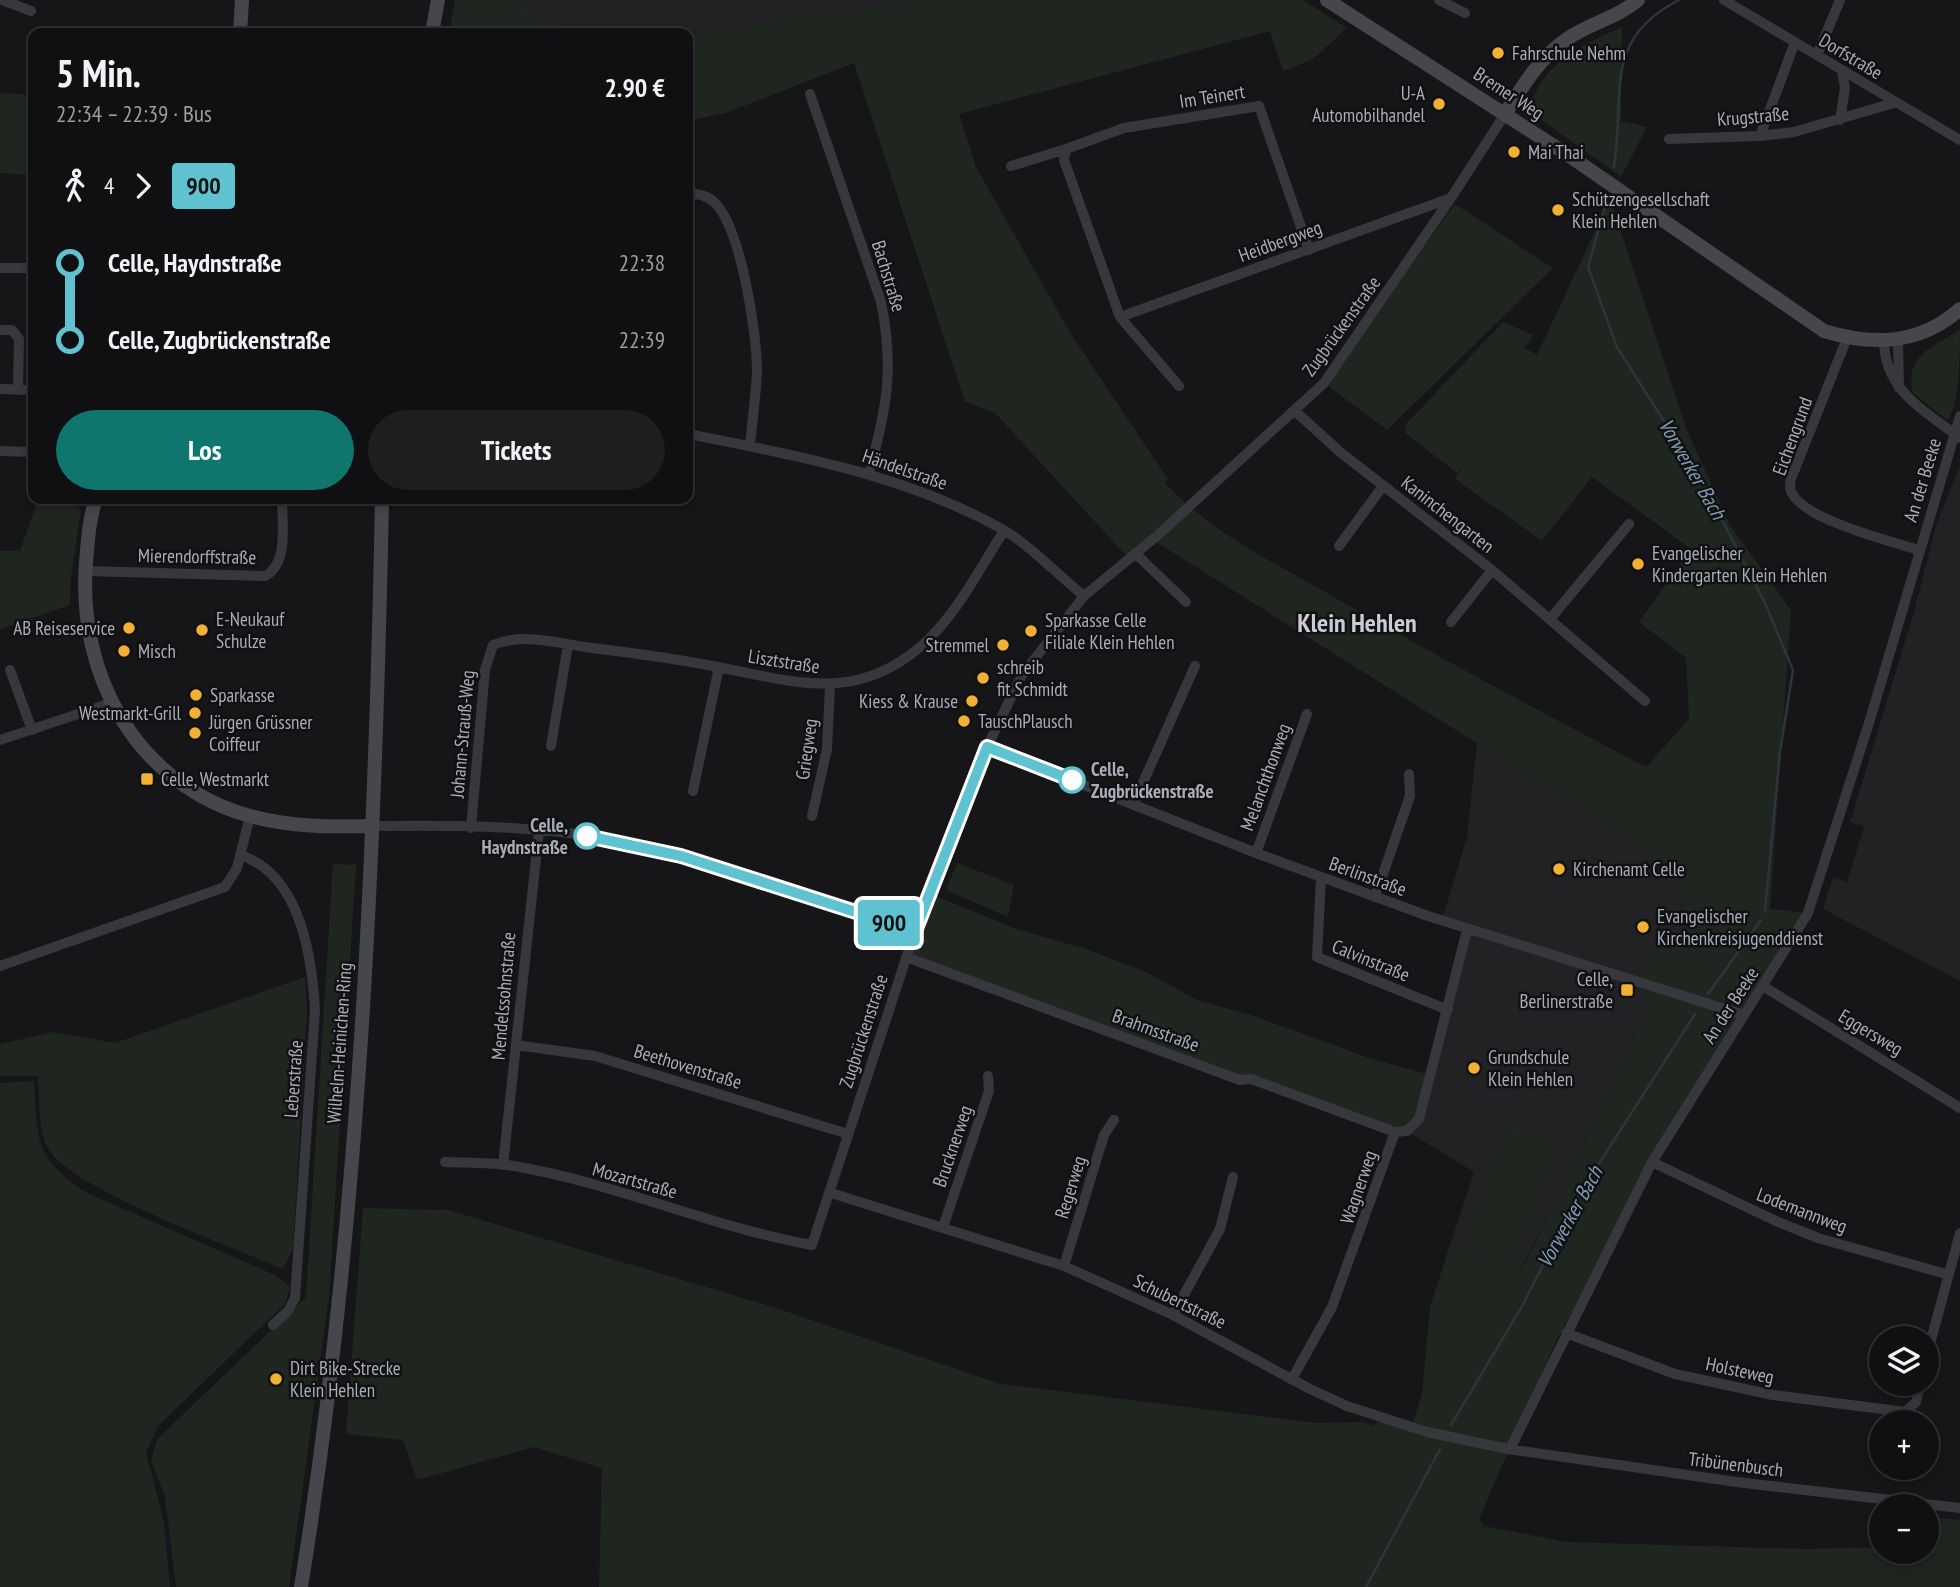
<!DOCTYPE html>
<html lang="de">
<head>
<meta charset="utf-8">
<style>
  body { margin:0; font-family:"PT Sans Narrow",sans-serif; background:#1e1e20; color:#f1f3f6; height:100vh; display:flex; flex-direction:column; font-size:26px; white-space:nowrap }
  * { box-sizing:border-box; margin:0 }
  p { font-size:23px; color:#9c9d9f }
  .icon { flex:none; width:38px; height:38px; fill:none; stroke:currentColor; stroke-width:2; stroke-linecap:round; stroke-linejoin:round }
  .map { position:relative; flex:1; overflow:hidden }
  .sheet { position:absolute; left:28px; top:28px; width:665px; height:476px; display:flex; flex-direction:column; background:#101012; border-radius:14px; box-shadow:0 4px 10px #0003,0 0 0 2px #303032 }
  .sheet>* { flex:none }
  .badge { padding:0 14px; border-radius:5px; font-size:24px; line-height:46px }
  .buttons { position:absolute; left:1869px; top:1326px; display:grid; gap:14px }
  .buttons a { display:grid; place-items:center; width:70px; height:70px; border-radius:50%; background:#101012; box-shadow:0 4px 10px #0003,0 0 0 2px #303032; font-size:35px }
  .map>.badge { position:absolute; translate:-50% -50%; box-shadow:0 0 0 4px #fff }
  .legs { display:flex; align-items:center; gap:10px; height:77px; padding:0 28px; font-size:23px }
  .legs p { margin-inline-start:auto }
  .overview { display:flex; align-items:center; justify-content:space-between; height:119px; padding:0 28px }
  h1 { font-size:38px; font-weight:800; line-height:52px }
  .action { display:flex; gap:14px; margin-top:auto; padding:14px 28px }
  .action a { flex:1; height:80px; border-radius:42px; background:#0f766e; color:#fff; font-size:28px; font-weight:800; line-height:80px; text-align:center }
  .action a+a { background:#1e1e20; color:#f1f3f6 }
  ul { padding:0 28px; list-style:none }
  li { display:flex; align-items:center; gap:24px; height:77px; font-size:26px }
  li i { display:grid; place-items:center; width:10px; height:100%; margin:0 9px; background:currentColor }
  li i::after { content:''; width:18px; height:18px; margin:-9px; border:5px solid; border-radius:50%; background:#101012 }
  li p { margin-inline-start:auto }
  li:first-child i { background:linear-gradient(#0000 50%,currentColor 0) }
  li:last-child i { background:linear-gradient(currentColor 50%,#0000 0) }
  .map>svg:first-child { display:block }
</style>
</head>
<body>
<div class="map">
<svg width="1960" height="1587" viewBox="0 0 1960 1587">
  <rect width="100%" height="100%" fill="#161618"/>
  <path fill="#222225" d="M504,0H933L688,34L586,33Z
    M1960,465V981L1823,909L1833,877L1847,882L1864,827L1850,822L1915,609L1936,525Z
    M1477,743L1631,840L1688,898L1637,983L1650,987V1002L1565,1186L1520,1270L1450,1245L1474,1172L1407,1131L1419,1119L1467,930L1442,920L1467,837Z"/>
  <path fill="#1e261f" d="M455,0H504L586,33H449Z
    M933,0H1303L1347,28L1313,59L1283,71L1270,31L959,114L976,167L1071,334L1168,479L1165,483C1209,531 1271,561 1327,593C1432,654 1539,711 1646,767L1689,719L1686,658L1639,622L1691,549L1592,477L1542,541L1455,479L1465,463L1457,473L1405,433L1406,424L1503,322L1533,335L1525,348L1537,355L1610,199L1687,430L1730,525L1791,610L1770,909L1808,913L1622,1221L1555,1343L1479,1519L1484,1526L1566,1542L1809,1549L1881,1547V1552H1911L1910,1560L1915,1552H1927V1517L1960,1520V1587H599L602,1468L534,1447L417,1480L403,1440L346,1434L363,1208L448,1210L773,1307L1001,1384L1317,1423L1364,1422L1374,1426L1380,1417L1412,1427L1422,1393L1430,1307L1450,1245L1521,1270L1565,1186L1650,1002L1649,987L1637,983L1688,899L1631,840L1153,540L1131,561L995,413L965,402L854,63L725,113L688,121V34Z
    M1622,27L1621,121L1647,127L1621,177L1536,116L1531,104C1544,62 1585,43 1622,27Z
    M0,93L33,95V175L0,173Z
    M1455,204L1553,268L1387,430L1324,383Z
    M1960,329C1960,351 1960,407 1947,420L1913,393C1904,353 1934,348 1960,329Z
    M38,499H62L81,509L70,584V605L0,629V551H20Z
    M957,863L1014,885L1008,917L946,890Z
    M333,864L356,865L329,1297L289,1587H176L165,1497L151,1461L157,1439L306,1297Z
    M931,894L1016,929L1086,949L1146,972L1199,1001L1251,1015L1369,1058L1430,1075L1419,1119L1395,1132L906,957Z
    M305,977L307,1011L293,1249L283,1269C235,1248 72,1189 49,1150C37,1130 40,1099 38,1076H0V1044L54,1032L115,1043Z
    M34,1081C38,1140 33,1157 87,1193L275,1275L290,1287L285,1304L158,1426L146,1452L164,1522L170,1587H0V1083Z
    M1506,1127L1557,1141L1514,1264L1466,1247Z"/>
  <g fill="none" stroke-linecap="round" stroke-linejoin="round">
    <path stroke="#2c353c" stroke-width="2.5" d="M1614,167C1625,94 1602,39 1679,0
      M1607,199L1588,267L1617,347L1703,483L1765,603L1793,670L1780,752L1765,911
      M1708,994L1761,920
      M1451,1425L1521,1308L1580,1193L1695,1014
      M1366,1587L1440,1449"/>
    <path stroke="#37383d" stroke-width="10" d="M2,0L31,11
      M1439,0L1465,13
      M1724,0L1960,140
      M1817,55L1840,0
      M810,94L881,302C895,371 886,408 869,474
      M1840,120L1845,88L1842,71
      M1760,136L1795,42
      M1669,139L1760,136L1794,132L1894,103
      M1011,166L1066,149
      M688,193C697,194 706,195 713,201C741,225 757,334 757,371C756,396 752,421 750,446
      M0,268H33
      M1120,317L1451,198
      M0,330H12L19,339L18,390
      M1847,338L1795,469C1793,473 1790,480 1790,485C1789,517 1892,541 1918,550
      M1898,341L1899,388
      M1884,342C1885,391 1924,410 1960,438
      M1179,386L1120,317L1064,160L1066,149L1124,128L1259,106L1309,250
      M0,389L33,390
      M1295,411L1340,452L1492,570L1645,701
      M688,434C795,455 905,475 1002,529C1031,546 1058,575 1084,596
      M0,451L33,452
      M1339,546L1383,486
      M1135,553L1186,602
      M86,571L265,576C289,564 282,522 282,499
      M1550,619L1629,524
      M1451,622L1492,570
      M10,670L32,730
      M0,740L111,703
      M551,746L568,645
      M987,747L1256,853L1428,916L1744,1015
      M693,791L719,667
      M1133,805L1195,666
      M812,816L827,749L830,686
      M371,826C451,825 536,825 615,840C717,861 815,900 915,931
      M471,828L485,670L493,645C524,632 560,644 592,648C634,653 677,659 718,667C794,682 855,703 920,647C956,617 979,569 1004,531
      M1256,853L1307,714
      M240,855C300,874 312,955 315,1010L295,1298L288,1311L273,1325
      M1321,878L1317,957L1448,1010
      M1375,897L1410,796L1409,774
      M906,957L1240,1080L1251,1079L1395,1132
      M0,966L225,887L237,868L250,816
      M1763,986L1960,1108
      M516,1045L595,1056L848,1134
      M445,1162C468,1163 491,1162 514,1166C615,1183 711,1227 812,1245L915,931L987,747L1022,675L1084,596L1158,535L1324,383L1451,198L1505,114
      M1652,1162L1776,1221L1818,1238L1946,1274
      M503,1165L539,831
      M831,1193L1064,1266L1173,1315L1308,1388L1347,1406L1427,1432L1508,1449L1736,1482L1960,1508
      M943,1227L989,1091L988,1076
      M1064,1266L1104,1135L1114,1120
      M1173,1315L1220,1229L1233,1177
      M1566,1333L1675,1374L1773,1395L1905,1412L1916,1402L1920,1384
      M1927,1355L1960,1233
      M1292,1379L1332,1307L1395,1132L1407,1131L1419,1119L1467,930
      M1510,1449L1652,1162L1808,913L1869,723L1960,416"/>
    <path stroke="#45474d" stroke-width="14" d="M1327,0L1571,157L1824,331C1873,346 1920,345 1960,309
      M240,33L242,0
      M432,33L438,0
      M1505,114C1522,87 1540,57 1567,39C1590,23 1617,18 1638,0
      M96,499C89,519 88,540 86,562C77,675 136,784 250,816C289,827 331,827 371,826
      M301,1587C359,1228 375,862 382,499"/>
  </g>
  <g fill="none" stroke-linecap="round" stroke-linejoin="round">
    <defs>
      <path id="line-1" d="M587,836L681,856L915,931L987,747L1072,780"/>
    </defs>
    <use href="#line-1" stroke="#fff" stroke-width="16"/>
    <use href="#line-1" stroke="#5fc2d1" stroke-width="10"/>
  </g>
  <g fill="#f2b134" stroke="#111113" stroke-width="2.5">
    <circle cx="1498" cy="53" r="7"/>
    <circle cx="1439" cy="104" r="7"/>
    <circle cx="1514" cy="152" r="7"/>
    <circle cx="1558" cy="210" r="7"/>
    <circle cx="1638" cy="564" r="7"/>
    <circle cx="129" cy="628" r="7"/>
    <circle cx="202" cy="630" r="7"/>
    <circle cx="1031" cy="631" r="7"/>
    <circle cx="1003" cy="645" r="7"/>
    <circle cx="124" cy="651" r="7"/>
    <circle cx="983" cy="678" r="7"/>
    <circle cx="196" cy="695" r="7"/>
    <circle cx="972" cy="701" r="7"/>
    <circle cx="195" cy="713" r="7"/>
    <circle cx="964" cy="721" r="7"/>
    <circle cx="195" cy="733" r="7"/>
    <rect x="140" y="772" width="14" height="14" rx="3.5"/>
    <circle cx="1559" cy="869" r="7"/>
    <circle cx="1643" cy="927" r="7"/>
    <rect x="1620" y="983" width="14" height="14" rx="3.5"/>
    <circle cx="1474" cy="1068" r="7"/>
    <circle cx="276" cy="1379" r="7"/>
  </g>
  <g fill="#fff" stroke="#5fc2d1" stroke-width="3.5">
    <circle cx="1072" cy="780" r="12"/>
    <circle cx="587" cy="836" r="12"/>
  </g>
  <g text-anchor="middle" stroke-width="5" stroke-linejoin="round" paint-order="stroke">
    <g font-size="19" fill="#a8adb8" stroke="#111113" text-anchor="start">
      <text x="1512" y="60">Fahrschule Nehm</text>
      <text x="1425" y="100" text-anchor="end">U-A<tspan x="1425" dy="22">Automobilhandel</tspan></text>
      <text x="1528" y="159">Mai Thai</text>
      <text x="1572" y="206">Schützengesellschaft<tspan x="1572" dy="22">Klein Hehlen</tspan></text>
      <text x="1652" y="560">Evangelischer<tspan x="1652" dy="22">Kindergarten Klein Hehlen</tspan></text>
      <text x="216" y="626">E-Neukauf<tspan x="216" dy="22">Schulze</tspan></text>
      <text x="1045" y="627">Sparkasse Celle<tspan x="1045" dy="22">Filiale Klein Hehlen</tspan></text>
      <text x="115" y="635" text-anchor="end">AB Reiseservice</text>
      <text x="989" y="652" text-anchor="end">Stremmel</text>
      <text x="138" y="658">Misch</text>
      <text x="997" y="674">schreib<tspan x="997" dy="22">fit Schmidt</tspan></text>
      <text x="210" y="702">Sparkasse</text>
      <text x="958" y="708" text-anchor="end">Kiess &amp; Krause</text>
      <text x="181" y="720" text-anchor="end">Westmarkt-Grill</text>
      <text x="978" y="728">TauschPlausch</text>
      <text x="209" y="729">Jürgen Grüssner<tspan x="209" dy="22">Coiffeur</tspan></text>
      <text x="161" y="786">Celle, Westmarkt</text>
      <text x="1573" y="876">Kirchenamt Celle</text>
      <text x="1657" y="923">Evangelischer<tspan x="1657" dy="22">Kirchenkreisjugenddienst</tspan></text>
      <text x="1613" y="986" text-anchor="end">Celle,<tspan x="1613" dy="22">Berlinerstraße</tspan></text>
      <text x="1488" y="1064">Grundschule<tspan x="1488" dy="22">Klein Hehlen</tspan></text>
      <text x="290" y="1375">Dirt Bike-Strecke<tspan x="290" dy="22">Klein Hehlen</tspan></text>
    </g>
    <g font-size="19" fill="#a8adb8" stroke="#111113">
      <text transform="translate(1851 56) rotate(31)" y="7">Dorfstraße</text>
      <text transform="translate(1509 93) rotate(33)" y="7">Bremer Weg</text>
      <text transform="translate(1212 96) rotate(-9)" y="7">Im Teinert</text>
      <text transform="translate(1753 116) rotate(-5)" y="7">Krugstraße</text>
      <text transform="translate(1280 241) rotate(-20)" y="7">Heidbergweg</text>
      <text transform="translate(889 276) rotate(73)" y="7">Bachstraße</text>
      <text transform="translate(1341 326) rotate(-54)" y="7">Zugbrückenstraße</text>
      <text transform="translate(1792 436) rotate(-70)" y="7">Eichengrund</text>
      <text transform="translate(905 469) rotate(19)" y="7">Händelstraße</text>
      <text transform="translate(1922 480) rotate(-73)" y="7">An der Beeke</text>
      <text transform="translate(1448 514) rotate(38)" y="7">Kaninchengarten</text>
      <text transform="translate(197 556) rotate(1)" y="7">Mierendorffstraße</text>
      <text transform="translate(784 661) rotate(9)" y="7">Lisztstraße</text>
      <text transform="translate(462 734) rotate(-85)" y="7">Johann-Strauß-Weg</text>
      <text transform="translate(806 749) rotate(-82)" y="7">Griegweg</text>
      <text transform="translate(1265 777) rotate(-70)" y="7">Melanchthonweg</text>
      <text transform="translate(1368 876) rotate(20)" y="7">Berlinstraße</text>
      <text transform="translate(1371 960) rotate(22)" y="7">Calvinstraße</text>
      <text transform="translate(503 996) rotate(-85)" y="7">Mendelssohnstraße</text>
      <text transform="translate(1730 1005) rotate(-57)" y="7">An der Beeke</text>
      <text transform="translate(1156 1030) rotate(20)" y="7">Brahmsstraße</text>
      <text transform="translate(863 1031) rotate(-72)" y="7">Zugbrückenstraße</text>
      <text transform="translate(1871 1032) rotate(31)" y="7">Eggersweg</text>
      <text transform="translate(339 1043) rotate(-86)" y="7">Wilhelm-Heinichen-Ring</text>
      <text transform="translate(688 1066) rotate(17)" y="7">Beethovenstraße</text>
      <text transform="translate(293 1079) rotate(-86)" y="7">Leberstraße</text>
      <text transform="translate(952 1146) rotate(-71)" y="7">Brucknerweg</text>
      <text transform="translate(635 1180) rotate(16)" y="7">Mozartstraße</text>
      <text transform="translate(1070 1187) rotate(-73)" y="7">Regerweg</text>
      <text transform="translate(1358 1187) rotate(-71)" y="7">Wagnerweg</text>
      <text transform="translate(1802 1210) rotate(21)" y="7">Lodemannweg</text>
      <text transform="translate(1180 1301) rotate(26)" y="7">Schubertstraße</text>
      <text transform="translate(1740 1370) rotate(12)" y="7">Holsteweg</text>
      <text transform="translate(1736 1464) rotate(7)" y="7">Tribünenbusch</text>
    </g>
    <g font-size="19" font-weight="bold" fill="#a8adb8" stroke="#111113" text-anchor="start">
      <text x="1091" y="776">Celle,<tspan x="1091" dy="22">Zugbrückenstraße</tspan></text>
      <text x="568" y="832" text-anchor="end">Celle,<tspan x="568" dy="22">Haydnstraße</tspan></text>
    </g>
    <g font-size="21" font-style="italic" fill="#7f9bb3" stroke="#111113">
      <text transform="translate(1692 469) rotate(60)" y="7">Vorwerker Bach</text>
      <text transform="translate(1570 1217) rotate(-61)" y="7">Vorwerker Bach</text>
    </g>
    <g font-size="26" font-weight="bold" fill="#c9ccd4" stroke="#111113">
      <text x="1357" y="632">Klein Hehlen</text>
    </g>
  </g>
</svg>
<div class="buttons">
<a><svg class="icon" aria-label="layers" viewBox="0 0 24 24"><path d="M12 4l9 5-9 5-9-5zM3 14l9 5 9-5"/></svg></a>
<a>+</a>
<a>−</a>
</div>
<b class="badge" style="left:889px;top:923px;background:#5fc2d1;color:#111">900</b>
<section class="sheet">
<div class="overview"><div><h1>5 Min.</h1><p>22:34 – 22:39 · Bus</p></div><b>2.90 €</b></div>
<div class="legs"><svg class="icon" aria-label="walk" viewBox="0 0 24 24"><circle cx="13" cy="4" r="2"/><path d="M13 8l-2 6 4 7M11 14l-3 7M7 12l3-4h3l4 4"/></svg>4<svg class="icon" aria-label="forward" viewBox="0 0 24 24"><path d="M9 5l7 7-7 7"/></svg><b class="badge" style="background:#5fc2d1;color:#111">900</b></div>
<ul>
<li><i style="color:#5fc2d1"></i><b>Celle, Haydnstraße</b><p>22:38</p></li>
<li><i style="color:#5fc2d1"></i><b>Celle, Zugbrückenstraße</b><p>22:39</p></li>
</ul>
<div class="action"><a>Los</a><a>Tickets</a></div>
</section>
</div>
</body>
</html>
